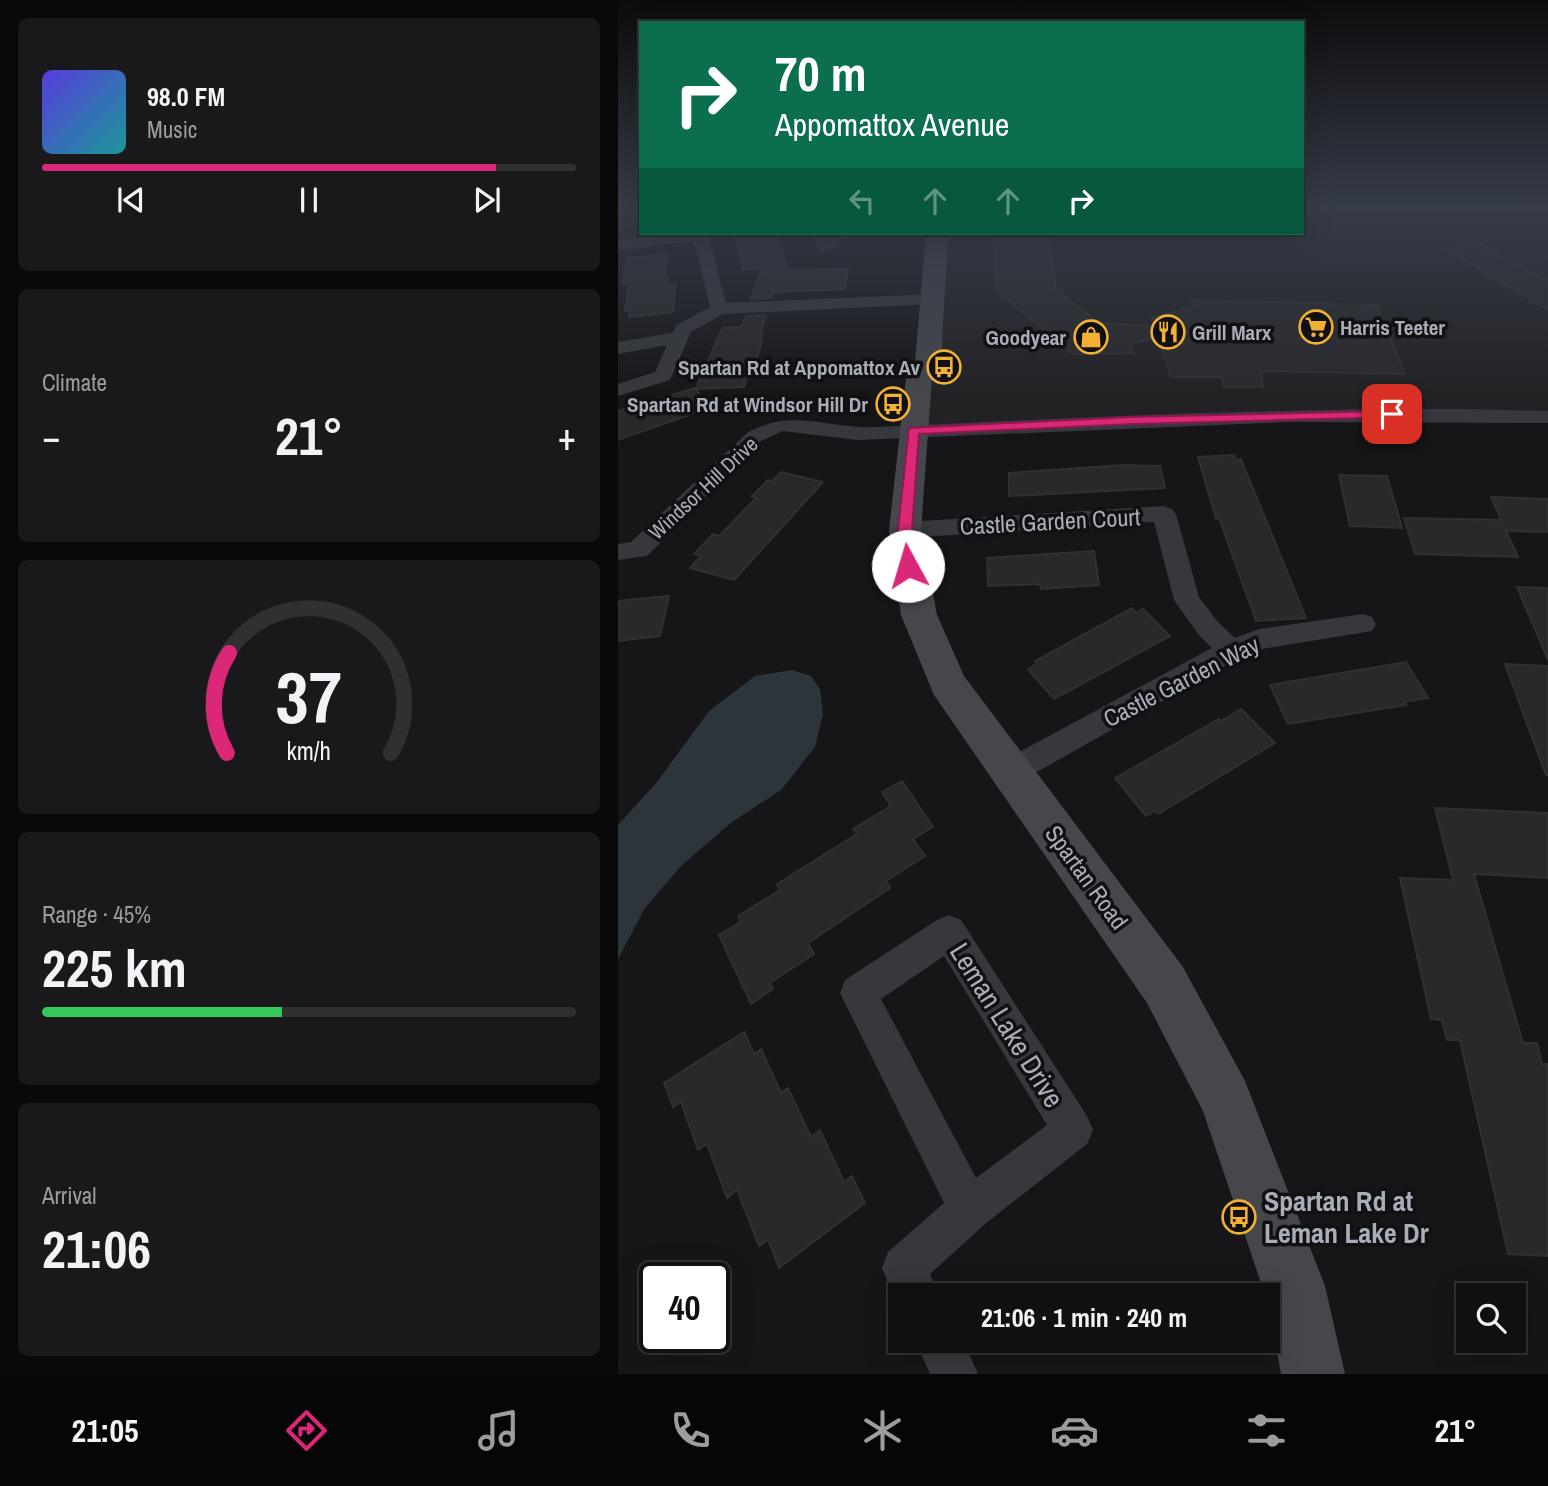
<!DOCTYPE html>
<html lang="en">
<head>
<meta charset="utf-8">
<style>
  :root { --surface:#101012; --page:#19191b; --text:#f1f3f6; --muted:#9c9d9f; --line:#303032; --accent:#db2777 }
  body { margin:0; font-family:"Archivo Narrow",sans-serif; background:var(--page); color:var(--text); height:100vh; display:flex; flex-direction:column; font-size:26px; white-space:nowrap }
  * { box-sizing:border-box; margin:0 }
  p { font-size:23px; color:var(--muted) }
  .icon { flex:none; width:38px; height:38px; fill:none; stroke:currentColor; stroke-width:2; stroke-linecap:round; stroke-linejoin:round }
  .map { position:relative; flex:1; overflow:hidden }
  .side { display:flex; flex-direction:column; gap:18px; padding:18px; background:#09090a; width:618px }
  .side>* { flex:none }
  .hud { position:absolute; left:21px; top:21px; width:665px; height:214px; border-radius:0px; box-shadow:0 7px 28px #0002,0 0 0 2px var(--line); background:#0b6e4f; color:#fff; overflow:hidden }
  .controls { position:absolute; left:838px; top:1283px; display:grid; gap:14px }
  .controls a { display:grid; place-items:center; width:70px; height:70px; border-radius:0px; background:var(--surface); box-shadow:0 7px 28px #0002,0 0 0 2px var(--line); font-size:35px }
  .speed { position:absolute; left:21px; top:1262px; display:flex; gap:14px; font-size:35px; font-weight:700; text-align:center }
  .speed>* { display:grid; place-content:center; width:91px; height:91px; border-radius:50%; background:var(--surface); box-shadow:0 7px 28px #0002,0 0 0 2px var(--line); line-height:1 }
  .speed .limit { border:4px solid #111; border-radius:10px; background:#fff; color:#111 }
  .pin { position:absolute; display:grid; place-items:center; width:60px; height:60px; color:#fff; margin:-30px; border-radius:14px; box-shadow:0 4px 10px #0006 }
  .me { position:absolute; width:77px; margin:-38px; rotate:354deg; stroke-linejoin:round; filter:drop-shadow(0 0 5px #0008) }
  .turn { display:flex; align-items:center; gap:24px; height:147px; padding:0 21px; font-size:32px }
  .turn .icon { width:91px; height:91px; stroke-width:2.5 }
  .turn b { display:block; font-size:49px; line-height:60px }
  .lanes { display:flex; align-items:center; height:66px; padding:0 21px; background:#0003; justify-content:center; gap:35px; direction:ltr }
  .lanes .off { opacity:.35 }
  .big { font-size:52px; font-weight:800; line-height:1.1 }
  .side .tile { flex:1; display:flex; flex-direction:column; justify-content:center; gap:10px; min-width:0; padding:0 24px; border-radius:10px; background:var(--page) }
  .side .dial { align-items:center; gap:0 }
  .dial svg { height:182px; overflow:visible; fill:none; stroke:var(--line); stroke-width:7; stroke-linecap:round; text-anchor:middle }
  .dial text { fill:var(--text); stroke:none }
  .song { display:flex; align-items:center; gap:21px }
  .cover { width:84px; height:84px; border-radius:10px; background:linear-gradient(135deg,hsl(250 70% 55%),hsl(180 70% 35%)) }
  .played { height:7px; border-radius:4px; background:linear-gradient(90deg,var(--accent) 85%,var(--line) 85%) }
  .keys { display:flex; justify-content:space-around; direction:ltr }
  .heat { display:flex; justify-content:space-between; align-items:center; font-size:38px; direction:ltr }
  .charge { height:10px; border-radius:5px; background:linear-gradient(90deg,#34c759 45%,var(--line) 0) }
  .trip { position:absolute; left:270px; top:1283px; width:392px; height:70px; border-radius:0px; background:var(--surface); box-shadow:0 7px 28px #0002,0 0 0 2px var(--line); font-weight:800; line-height:70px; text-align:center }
  .tab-bar { display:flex; height:112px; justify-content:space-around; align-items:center; background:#060607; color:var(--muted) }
  .tab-bar .icon { width:49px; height:49px }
  .tab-bar .active { color:var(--accent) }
  .tab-bar b { font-size:32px; color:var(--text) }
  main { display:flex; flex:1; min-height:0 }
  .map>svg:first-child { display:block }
</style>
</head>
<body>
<main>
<section class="side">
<div class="tile">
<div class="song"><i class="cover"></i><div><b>98.0 FM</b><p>Music</p></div></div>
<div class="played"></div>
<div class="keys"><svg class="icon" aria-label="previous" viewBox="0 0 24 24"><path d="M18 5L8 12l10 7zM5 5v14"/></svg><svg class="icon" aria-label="pause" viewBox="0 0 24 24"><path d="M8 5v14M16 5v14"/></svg><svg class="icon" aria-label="next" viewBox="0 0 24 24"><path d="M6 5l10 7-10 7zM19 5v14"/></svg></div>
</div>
<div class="tile"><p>Climate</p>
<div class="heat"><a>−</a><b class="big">21°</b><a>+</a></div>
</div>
<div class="tile dial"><svg viewBox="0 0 100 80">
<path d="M14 69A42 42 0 1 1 86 69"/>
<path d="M14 69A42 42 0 0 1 15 25" stroke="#db2777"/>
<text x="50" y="56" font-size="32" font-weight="700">37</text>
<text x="50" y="72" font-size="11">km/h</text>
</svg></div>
<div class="tile"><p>Range · 45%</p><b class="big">225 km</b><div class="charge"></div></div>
<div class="tile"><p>Arrival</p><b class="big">21:06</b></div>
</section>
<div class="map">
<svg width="931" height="1374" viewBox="0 0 931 1374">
  <rect width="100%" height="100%" fill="#161618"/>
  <!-- built -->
  <g fill="#222225">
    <polygon points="0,205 23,205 23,228 0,231"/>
    <polygon points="684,205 930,205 930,417 826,413 295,431 301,378 310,233 684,233"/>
  </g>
  <!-- water -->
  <g fill="#2c353c">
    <polygon points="192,233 252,233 252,235 222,239 220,248 201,252"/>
    <polygon points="174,670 193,676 202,689 205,715 197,747 163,790 114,822 64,865 27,908 0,959 0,825 39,782 91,711 137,676"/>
  </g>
  <!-- building -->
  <g fill="#29292c" stroke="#303034" stroke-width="2">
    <polygon points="146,233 158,233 171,270 230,269 227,289 155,292 153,298 133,299 145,267 125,270 117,237"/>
    <polygon points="376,233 431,233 438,290 481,323 536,326 534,318 574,307 573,300 759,305 787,374 643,371 645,387 606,387 604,377 553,377 540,336 513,344 515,353 455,354 377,289"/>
    <polygon points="860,243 930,281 930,310 829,250"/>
    <polygon points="50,254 46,277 50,277 48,285 58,284 55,312 11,317 12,310 7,311 11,284 4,284 10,258"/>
    <polygon points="148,315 142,334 145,334 143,345 133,378 129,378 126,387 78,389 104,328 123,327 128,316"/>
    <polygon points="77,388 91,408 0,440 0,411"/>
    <polygon points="616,455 618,460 623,459 688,618 638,621 601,518 598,519 580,457"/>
    <polygon points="505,465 542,466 547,488 391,496 391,473"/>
    <polygon points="163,472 205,482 116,580 72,568 83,556 76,554 95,534 101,536 138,498 134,496 150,480 154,481"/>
    <polygon points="721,475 769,476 784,528 732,526"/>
    <polygon points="873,497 930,499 930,532 888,531 900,557 797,554 786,518 883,520"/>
    <polygon points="476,551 481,585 423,589 422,584 370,586 369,558"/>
    <polygon points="899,587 930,588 930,660"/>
    <polygon points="51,596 42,636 0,641 0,601"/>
    <polygon points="514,608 518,613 525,609 552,636 436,699 410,669 419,664 417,661"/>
    <polygon points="788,662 810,698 786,702 788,705 670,724 652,685"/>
    <polygon points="887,664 930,666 930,775 928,775"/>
    <polygon points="623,709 657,743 540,814 537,811 528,816 497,778 601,719 603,721"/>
    <polygon points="284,781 315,827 295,839 307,856 268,881 272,888 190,943 196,954 152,983 155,989 133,1004 101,935 123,922 120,916 162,890 159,884 239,834 235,829 273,806 264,792"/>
    <polygon points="817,808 930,813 930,878 856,874 905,1043 919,1043 924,1064 930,1064 930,1256 890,1254 842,1040 829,1040 824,1020 813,1019 782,878 835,880"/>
    <polygon points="126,1032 136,1054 143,1049 163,1093 170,1088 193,1137 202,1130 226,1182 234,1176 247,1203 161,1268 150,1240 141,1246 119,1190 109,1198 89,1144 80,1150 63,1102 55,1107 46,1083"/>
  </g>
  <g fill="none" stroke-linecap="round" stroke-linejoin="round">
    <!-- street -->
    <g fill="#37383d" fill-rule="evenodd">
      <polygon points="69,233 90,233 108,303 316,294 325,299 316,304 105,314 73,332 52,380 0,396 0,384 37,372 49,345 0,354 0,342 54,333 59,325 92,307 76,241 0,250 0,240"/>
      <path d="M844,409l87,2v12l-260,-1 -432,18 -74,-9 -22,10 -114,115 -29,4v-16l13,-2 116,-109c47,-26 79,-4 128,-6 196,-9 391,-19 587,-18z"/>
      <polygon points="546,506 554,509 558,514 581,597 599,621 617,638 641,629 745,614 754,617 758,624 754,631 644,649 623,657 403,781 392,785 381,781 377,772 381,763 594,648 581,635 556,600 536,522 287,538 279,536 275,530 279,524 287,522"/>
      <path d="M331,915l12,5 126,196 6,14 -6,14 -102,80 -55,50 9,21h-39v15l-18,-42 6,-16 56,-49 -104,-210 5,-13 92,-60zM326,956l103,169 -71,53 -95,-179z"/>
      <polygon points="297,1340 345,1340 360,1374 312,1374"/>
    </g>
    <!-- secondary -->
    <polygon fill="#45474d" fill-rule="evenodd" points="308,233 330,233 323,362 314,378 303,530 319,615 346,676 565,967 627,1081 707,1286 727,1374 663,1374 649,1295 647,1295 585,1111 529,1003 316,695 283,615 271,530 288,378 297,362"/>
  </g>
  <!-- sky -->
  <linearGradient id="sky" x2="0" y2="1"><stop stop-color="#0c0c0d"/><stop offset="0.52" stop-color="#363c48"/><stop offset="1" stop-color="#363c48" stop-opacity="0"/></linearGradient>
  <rect width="931" height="397" fill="url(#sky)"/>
  <!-- route -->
  <polygon fill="#db2777" stroke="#8e194d" stroke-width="2" points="774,411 778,412 778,417 514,424 301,434 294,530 297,566 290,571 284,566 280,530 291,428 514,417"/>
  <!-- icons -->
  <defs>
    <symbol id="supermarket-ring" viewBox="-11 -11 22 22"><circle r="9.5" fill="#111113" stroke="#f2b134" stroke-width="1.5"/><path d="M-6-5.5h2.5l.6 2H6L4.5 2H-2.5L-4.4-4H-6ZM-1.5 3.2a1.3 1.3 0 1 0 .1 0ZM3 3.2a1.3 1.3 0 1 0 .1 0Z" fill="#f2b134"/></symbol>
    <symbol id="restaurant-ring" viewBox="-11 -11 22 22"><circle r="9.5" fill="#111113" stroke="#f2b134" stroke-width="1.5"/><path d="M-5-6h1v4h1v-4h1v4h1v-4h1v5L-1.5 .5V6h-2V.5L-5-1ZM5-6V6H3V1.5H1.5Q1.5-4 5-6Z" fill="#f2b134"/></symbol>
    <symbol id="shop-ring" viewBox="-11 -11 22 22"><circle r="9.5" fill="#111113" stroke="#f2b134" stroke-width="1.5"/><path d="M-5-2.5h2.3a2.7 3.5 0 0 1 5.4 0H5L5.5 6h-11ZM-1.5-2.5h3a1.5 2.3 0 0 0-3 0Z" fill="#f2b134"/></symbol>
    <symbol id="bus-ring" viewBox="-11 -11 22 22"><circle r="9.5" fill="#111113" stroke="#f2b134" stroke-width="1.5"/><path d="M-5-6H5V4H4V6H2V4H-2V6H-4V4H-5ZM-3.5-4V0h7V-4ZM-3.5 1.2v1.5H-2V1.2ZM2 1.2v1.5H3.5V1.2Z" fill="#f2b134"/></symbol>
  </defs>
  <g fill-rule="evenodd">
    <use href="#supermarket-ring" x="679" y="308" width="38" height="38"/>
    <use href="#restaurant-ring" x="531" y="313" width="38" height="38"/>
    <use href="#shop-ring" x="454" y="318" width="38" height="38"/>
    <use href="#bus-ring" x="307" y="348" width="38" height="38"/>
    <use href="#bus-ring" x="256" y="385" width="38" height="38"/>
    <use href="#bus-ring" x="602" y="1198" width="38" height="38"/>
  </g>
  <g text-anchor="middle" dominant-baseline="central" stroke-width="7" stroke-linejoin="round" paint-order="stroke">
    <!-- far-poi labels -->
    <g font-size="21" font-weight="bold" fill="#a8adb8" stroke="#111113" text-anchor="end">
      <text x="722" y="327" text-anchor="start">Harris Teeter</text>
      <text x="574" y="332" text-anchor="start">Grill Marx</text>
      <text x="448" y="337">Goodyear</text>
      <text x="302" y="367">Spartan Rd at Appomattox Av</text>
      <text x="250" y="404">Spartan Rd at Windsor Hill Dr</text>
    </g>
    <!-- far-street labels -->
    <g font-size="21" fill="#a8adb8" stroke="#111113">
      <text transform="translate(85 488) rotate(-43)">Windsor Hill Drive</text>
    </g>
    <!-- street labels -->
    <g font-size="24" fill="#a8adb8" stroke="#111113">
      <text transform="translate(432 521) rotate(-3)">Castle Garden Court</text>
      <text transform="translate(563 681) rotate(-27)">Castle Garden Way</text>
      <text transform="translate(469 877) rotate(54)">Spartan Road</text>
    </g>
    <!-- near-street labels -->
    <g font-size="28" fill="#a8adb8" stroke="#111113">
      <text transform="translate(389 1025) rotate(58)">Leman Lake Drive</text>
    </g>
    <!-- near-poi labels -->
    <g font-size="28" font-weight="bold" fill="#a8adb8" stroke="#111113" text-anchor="start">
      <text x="646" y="1201">Spartan Rd at<tspan x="646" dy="32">Leman Lake Dr</tspan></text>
    </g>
  </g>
</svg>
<div class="controls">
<a><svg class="icon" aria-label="search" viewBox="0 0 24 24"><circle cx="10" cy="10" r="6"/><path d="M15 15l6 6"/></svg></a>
</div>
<div class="speed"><div class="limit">40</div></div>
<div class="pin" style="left:774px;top:414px;background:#d93025"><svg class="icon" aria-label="arrive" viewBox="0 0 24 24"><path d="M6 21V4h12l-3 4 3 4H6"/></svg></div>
<svg class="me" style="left:290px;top:566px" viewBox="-20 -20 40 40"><circle r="19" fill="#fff"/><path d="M0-13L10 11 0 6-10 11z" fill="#db2777"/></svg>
<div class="trip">21:06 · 1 min · 240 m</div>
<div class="hud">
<div class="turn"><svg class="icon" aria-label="right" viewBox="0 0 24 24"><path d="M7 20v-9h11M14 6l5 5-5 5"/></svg><div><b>70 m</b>Appomattox Avenue</div></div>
<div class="lanes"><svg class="icon off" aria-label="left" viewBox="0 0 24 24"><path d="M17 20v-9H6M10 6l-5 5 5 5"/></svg><svg class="icon off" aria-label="ahead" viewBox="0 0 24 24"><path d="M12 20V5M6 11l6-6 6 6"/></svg><svg class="icon off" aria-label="ahead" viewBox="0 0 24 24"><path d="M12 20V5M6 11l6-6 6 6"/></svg><svg class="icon" aria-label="right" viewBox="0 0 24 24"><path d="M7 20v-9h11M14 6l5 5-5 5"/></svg></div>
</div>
</div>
</main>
<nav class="tab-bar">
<b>21:05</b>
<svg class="icon active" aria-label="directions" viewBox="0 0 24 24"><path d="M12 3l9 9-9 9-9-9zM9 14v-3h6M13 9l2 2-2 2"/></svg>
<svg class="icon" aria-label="music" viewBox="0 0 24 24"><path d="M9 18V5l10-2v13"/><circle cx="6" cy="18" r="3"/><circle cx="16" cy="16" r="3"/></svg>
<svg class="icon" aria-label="phone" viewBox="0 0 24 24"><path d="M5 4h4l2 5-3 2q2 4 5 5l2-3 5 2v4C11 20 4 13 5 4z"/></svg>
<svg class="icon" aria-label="climate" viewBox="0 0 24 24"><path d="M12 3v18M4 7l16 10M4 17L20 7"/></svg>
<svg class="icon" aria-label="car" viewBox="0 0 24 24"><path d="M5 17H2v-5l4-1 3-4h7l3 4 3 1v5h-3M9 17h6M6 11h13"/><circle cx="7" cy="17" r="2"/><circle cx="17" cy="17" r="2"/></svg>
<svg class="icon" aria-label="filters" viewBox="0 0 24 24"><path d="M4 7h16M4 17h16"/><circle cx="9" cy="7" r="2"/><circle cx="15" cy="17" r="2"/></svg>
<b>21°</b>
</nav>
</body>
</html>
